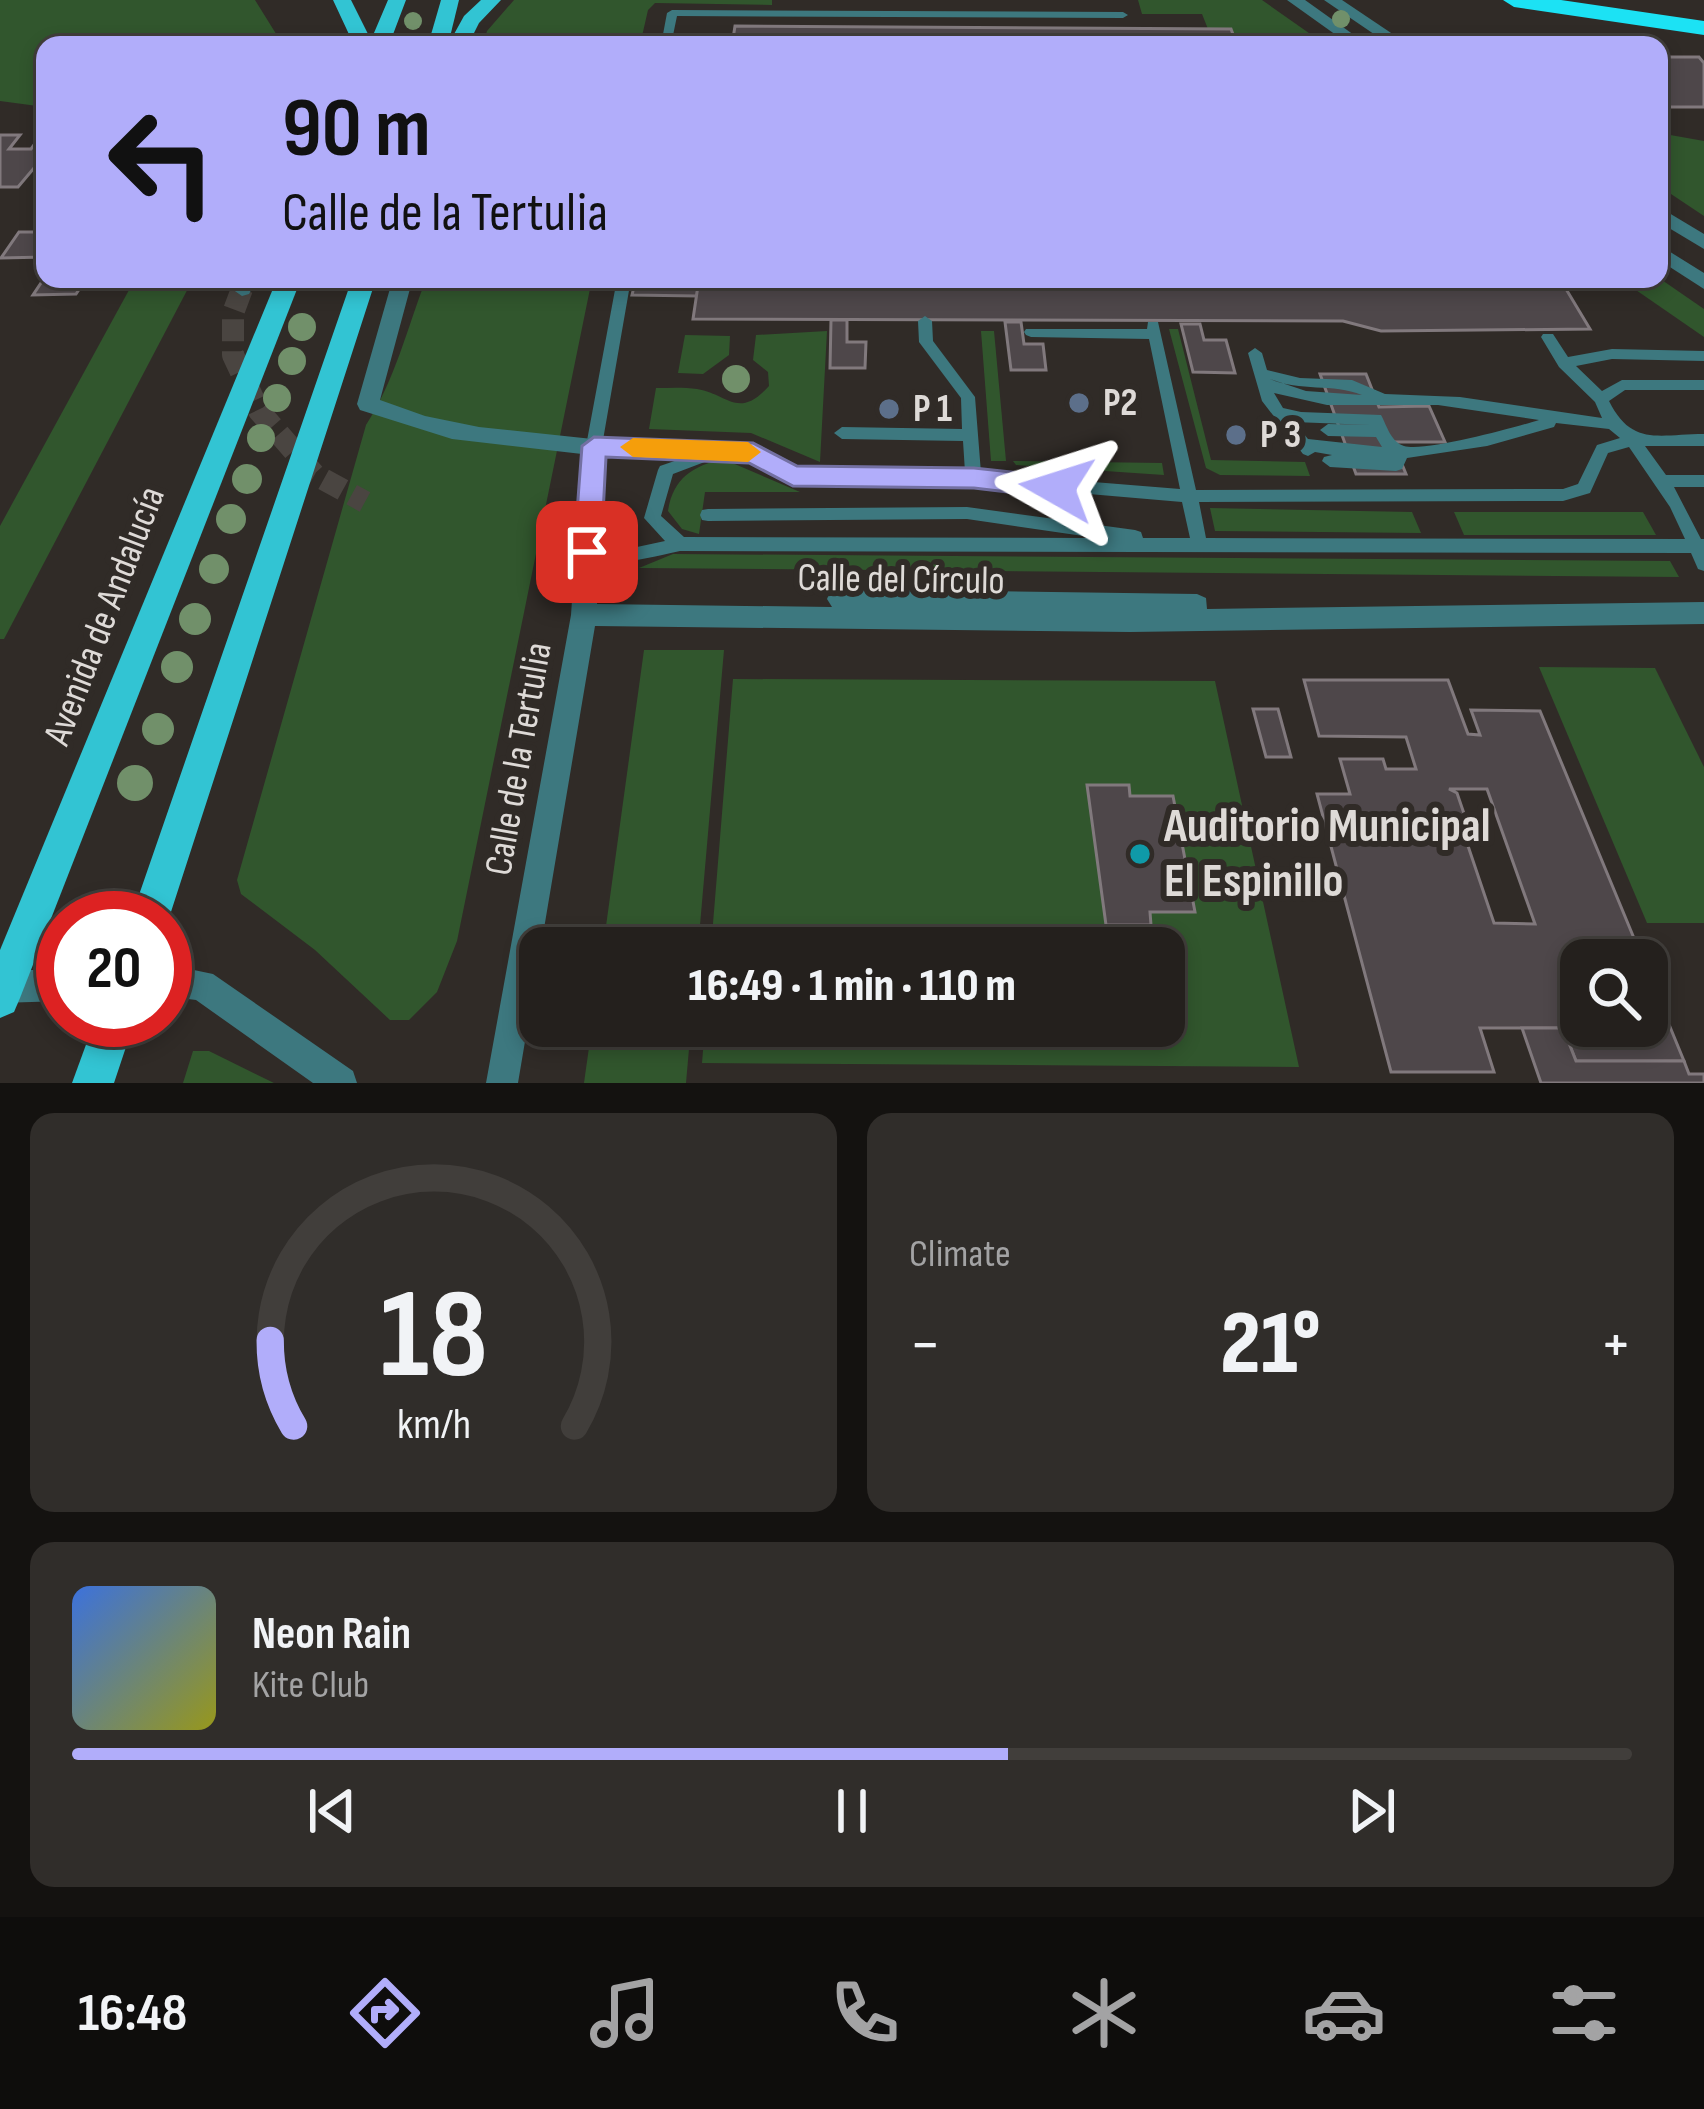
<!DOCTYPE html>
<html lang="en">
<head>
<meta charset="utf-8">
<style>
  :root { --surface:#24201d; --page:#302d2a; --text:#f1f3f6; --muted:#a3a3a4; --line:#413e3b; --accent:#b1adfa }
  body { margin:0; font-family:"Sofia Sans Condensed",sans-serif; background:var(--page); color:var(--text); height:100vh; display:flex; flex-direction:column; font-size:45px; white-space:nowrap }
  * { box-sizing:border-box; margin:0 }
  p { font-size:39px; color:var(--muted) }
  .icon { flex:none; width:66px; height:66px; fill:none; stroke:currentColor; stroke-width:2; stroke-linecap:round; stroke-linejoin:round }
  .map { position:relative; height:1083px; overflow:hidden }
  .details { display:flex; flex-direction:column; gap:30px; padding:30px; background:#141210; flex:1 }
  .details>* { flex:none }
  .guide { position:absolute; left:36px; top:36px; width:1632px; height:252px; border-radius:24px; box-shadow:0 6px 18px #0003,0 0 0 3px var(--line); background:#b1adfa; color:#111; overflow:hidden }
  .buttons { position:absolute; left:1560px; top:939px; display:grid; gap:24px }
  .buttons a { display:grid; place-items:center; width:108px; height:108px; border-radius:24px; background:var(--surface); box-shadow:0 6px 18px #0003,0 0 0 3px var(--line); font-size:60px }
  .speed { position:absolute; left:36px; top:891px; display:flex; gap:24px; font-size:60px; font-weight:700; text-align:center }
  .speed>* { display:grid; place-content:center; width:156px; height:156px; border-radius:50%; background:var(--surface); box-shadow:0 6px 18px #0003,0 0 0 3px var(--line); line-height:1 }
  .speed .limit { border:18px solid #d22; background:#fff; color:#111 }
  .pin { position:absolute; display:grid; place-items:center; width:102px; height:102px; color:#fff; margin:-51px; border-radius:24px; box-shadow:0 6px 18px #0006 }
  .me { position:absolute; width:132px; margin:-66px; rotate:276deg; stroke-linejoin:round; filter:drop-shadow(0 0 9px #0008) }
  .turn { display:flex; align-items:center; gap:42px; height:252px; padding:0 48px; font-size:54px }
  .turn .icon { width:156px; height:156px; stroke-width:2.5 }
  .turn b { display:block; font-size:84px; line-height:102px }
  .big { font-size:90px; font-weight:800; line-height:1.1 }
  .details .tile { flex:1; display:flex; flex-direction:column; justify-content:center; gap:18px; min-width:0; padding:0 42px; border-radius:24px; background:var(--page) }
  .details .dial { align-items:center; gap:0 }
  .dial svg { height:312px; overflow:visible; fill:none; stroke:var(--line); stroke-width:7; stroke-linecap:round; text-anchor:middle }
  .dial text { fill:var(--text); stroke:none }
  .song { display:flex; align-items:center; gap:36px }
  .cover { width:144px; height:144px; border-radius:18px; background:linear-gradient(135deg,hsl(220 70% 55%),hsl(60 70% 35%)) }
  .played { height:12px; border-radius:6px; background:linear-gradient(90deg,var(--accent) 60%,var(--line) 60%) }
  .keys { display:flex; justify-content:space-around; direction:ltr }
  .heat { display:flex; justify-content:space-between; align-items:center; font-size:66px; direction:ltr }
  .details .tiles { flex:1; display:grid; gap:30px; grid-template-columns:1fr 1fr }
  .tile:last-child { grid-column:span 2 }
  .trip { position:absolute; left:519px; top:927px; width:666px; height:120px; border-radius:24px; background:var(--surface); box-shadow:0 6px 18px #0003,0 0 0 3px var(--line); font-weight:800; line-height:120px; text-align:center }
  .dock { display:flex; height:192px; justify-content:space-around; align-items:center; background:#0e0d0c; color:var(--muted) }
  .dock .icon { width:84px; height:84px }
  .dock .selected { color:var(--accent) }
  .dock b { font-size:54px; color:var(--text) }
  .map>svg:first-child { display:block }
</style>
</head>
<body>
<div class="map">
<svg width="1704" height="1083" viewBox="0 0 1704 1083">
  <rect width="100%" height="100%" fill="#302b27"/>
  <!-- green -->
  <g fill="#31562d">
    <polygon points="0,0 255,0 283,45 45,45 45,107 0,101"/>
    <polygon points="514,0 772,0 772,5 655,3 648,10 640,45 483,45 487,31"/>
    <polygon points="1138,0 1262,0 1326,45 1237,45 1208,29 1202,14 1142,14"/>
    <polygon points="1659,133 1704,141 1704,216 1659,186"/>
    <polygon points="1659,278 1704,309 1704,337 1620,279"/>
    <polygon points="135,279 193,279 4,639 0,639 0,526"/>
    <path d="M426,279h166l-135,662 -20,51 -28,28h-19l-75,-70 -74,-56 -4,-14 129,-455c29,-45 41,-96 60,-146z"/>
    <polygon points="1169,329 1178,329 1211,460 1305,462 1310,476 1220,475 1206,468"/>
    <path d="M827,331l-7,131 -69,-29 -102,-4 7,-41c13,0 28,-1 41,1 31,5 41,31 72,-3l-1,-14 -15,-12 3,-25z"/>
    <polygon points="981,331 994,331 1006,461 991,461"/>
    <polygon points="685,335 730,336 729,355 703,374 678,373"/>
    <path d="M723,459l77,33h-95l-6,42 -17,-5 -14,-18c5,-33 25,-45 55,-52z"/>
    <polygon points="1013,461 1162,463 1164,475 1016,465"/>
    <polygon points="1210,508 1412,512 1421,533 1215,531"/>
    <polygon points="1454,512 1643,512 1656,535 1464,535"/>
    <polygon points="673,554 1670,561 1679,577 639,568"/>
    <polygon points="644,650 724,650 698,948 603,948"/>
    <polygon points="1539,667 1655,668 1704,767 1704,923 1647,923"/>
    <polygon points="733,679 1215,681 1299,1067 702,1063 705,1026 1164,1026 1164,948 711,948"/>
    <polygon points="592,1026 691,1026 686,1083 584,1083"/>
    <polygon points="193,1051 209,1051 274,1083 183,1083"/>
  </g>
  <!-- building -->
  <g fill="#4e474a" stroke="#81797d" stroke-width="3" fill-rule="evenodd">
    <polygon points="735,26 1231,29 1237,45 732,45"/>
    <polygon points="1659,57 1699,57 1704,63 1704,107 1659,107"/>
    <polygon points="45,130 45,155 18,187 0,187 0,135 20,135 9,149 31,149"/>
    <polygon points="19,232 45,232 45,257 1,258"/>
    <polygon points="45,277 45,279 86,279 76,294 33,295"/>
    <polygon points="636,279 699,279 697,296 632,295"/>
    <polygon points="699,279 1560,279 1590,329 1381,331 1343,321 693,319"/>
    <polygon points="831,320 847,320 847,342 866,342 865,368 830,368"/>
    <polygon points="1005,322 1021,322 1024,344 1043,344 1046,370 1011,370"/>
    <polygon points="1181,324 1200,324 1204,340 1226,340 1235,373 1193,372"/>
    <polygon points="1320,374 1366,374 1379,407 1429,406 1445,442 1393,442 1406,474 1356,474"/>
    <path d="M1304,680h144l20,54 12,1 -9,-25 69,1 103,249h-62v66h66v-55l37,90h-108l-13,-33h-83l14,44h-103l-74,-278h33l-10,-35h43l3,10h30l-10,-32 -87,-1zM1449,789h38l48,135 -41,-1 -28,-83h7l-16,-47z"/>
    <polygon points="1253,709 1278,709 1291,757 1266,757"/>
    <polygon points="1087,785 1129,785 1130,796 1173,796 1195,912 1150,912 1151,925 1106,925"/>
    <polygon points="1522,1028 1563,1028 1576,1061 1684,1061 1689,1074 1704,1074 1704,1083 1541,1083"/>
  </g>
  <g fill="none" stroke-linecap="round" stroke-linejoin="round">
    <!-- minor-tunnel -->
    <polyline stroke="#4a4541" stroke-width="22" stroke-dasharray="22 10" stroke-linecap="butt" points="242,289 233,313 233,355 259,411 314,474 365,502"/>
    <!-- service -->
    <g fill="#3d787f" fill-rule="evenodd">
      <polygon points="672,10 1123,12 1128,15 1123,18 677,16 671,45 661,45 667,13"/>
      <path d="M617,279h14l-28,161 125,3 30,6 38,21 54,4 115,-2 -2,-31 -121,-2 -8,-6 8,-6 120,2 -1,-31 -42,-56 -1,-21 7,-5 7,5 1,20 42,56 6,76 199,16 -31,-150 -118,-2 -5,-2 -2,-3 2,-3h121l1,-7h10l38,168 367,-1 15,-5 19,-39 23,-7 -11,-9 -53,-6 -2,4 -67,19 -80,12 -5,11 -6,2 -66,-4 -8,-6 2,-4 8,-2 -17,-3 -7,4 -5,-2 -41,-53 -14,-48 7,-5 7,5 5,17 33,8 52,2 33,14 75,3 142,21 -7,-16 -36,-35 -18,-30 2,-3h10l15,23 44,-8 92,2v10l-92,-2 -36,7 26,25 20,-11h82v10h-79l-16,11c23,46 50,33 95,33v12h-59l21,29h38v12h-30l27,52h3v32l-6,-2 -7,-16 -1011,-2c-38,8 -60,16 -99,6l-2,-5 2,-5 6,-2 36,5 42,-9 -21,-23 14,-48 2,-4 35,-12 -101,-2 -8,-6zM1270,379c30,13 63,4 92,16l-56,-4zM1274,393l53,12h111l101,15c-26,8 -113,32 -135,26 -13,-4 -17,-20 -23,-31l-80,-3 -18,-4zM1294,422l77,3 -43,-1 -8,6 8,6 48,1 6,10 -74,-8zM1629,447l41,60 15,32 -479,-1 -7,-36 364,-1 27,-8 18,-40zM723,455l27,3 43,24 57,4 123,-2 209,18 8,36h-47l-2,-6 -6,-2 -168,-23 -259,2 -6,1 -2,5 2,5 6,1 259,-2 130,19 -413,-1 -23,-21 12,-42z"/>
    </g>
    <!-- minor -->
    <g fill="#3d787f" fill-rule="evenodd">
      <polygon points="1287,0 1305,0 1368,45 1350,45"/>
      <polygon points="1324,0 1342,0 1409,45 1390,45"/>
      <polygon points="1659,207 1704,234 1704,249 1659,222"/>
      <polygon points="1659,245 1704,273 1704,289 1659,260"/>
      <polygon points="237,279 257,279 249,294 242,296 232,289"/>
      <polygon points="389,279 409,279 411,285 380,400 425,416 479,427 602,440 605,446 597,604 832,607 827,599 830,592 839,589 1197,594 1206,598 1207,609 1704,602 1704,624 1130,632 595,626 518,1083 486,1083 571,615 582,454 452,439 360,410 357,404 391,285"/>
      <polygon points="165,964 213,974 353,1071 357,1083 313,1083 196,1000 165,996"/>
      <polygon points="63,969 63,1001 0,1003 0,971"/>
    </g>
    <!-- primary -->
    <g fill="#32c4d3" fill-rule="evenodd">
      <polygon points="333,0 351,0 371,40 388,0 406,0 389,45 354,45"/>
      <polygon points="441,0 459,0 448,45 428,45"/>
      <polygon points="481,0 501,0 479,23 468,45 448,45 464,16"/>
      <polygon points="277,279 301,279 20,998 14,1012 0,1018 0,950"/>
      <polygon points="352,279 376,279 169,918 165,927 165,918 131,918"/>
      <polygon points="95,1020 135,1020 114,1083 72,1083"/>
    </g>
    <!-- motorway -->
    <polygon fill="#1ce2f4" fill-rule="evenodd" points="1503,0 1561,0 1704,21 1704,35 1514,7"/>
  </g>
  <!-- trees -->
  <g fill="#71906a">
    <circle cx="1341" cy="19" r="9"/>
    <circle cx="413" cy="21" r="9"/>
    <circle cx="302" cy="327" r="14"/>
    <circle cx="292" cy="361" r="14"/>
    <circle cx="736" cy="379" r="14"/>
    <circle cx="277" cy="398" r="14"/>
    <circle cx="261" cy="438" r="14"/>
    <circle cx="247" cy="479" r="15"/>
    <circle cx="231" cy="519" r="15"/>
    <circle cx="214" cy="569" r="15"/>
    <circle cx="195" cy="619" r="16"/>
    <circle cx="177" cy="667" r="16"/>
    <circle cx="158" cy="729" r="16"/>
    <circle cx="135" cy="783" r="18"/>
  </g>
  <!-- route -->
  <polygon fill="#b1adfa" stroke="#7370a2" stroke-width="3" points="594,437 753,443 797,466 974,468 1057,477 1070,488 1057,498 974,488 793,486 749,463 606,457 601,552 587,563 574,552 582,446"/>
  <!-- slow -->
  <polygon fill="#f59e0b" points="633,438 748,442 761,452 748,462 633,457 620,447"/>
  <!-- markers -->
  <g fill="#5c6f8a" stroke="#302b27" stroke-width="4.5">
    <circle cx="1079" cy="403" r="12"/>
    <circle cx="889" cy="409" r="12"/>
    <circle cx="1236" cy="435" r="12"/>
  </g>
  <circle fill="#0f9aa8" stroke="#302b27" stroke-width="4.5" cx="1140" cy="854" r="12"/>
  <g text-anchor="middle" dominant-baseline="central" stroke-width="12" stroke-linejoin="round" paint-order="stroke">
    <!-- poi labels -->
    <g font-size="39" font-weight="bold" fill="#dedad7" stroke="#302b27" text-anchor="start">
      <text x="1103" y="403">P2</text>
      <text x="913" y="409">P 1</text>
      <text x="1260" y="435">P 3</text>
    </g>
    <!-- street labels -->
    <g font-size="39" fill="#dedad7" stroke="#302b27">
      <text transform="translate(901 580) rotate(1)">Calle del Círculo</text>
      <text transform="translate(105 616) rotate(-69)">Avenida de Andalucía</text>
      <text transform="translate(519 759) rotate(-80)">Calle de la Tertulia</text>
    </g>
    <!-- near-poi labels -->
    <g font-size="48" font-weight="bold" fill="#dedad7" stroke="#302b27" text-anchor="start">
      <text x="1164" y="826">Auditorio Municipal<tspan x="1164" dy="55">El Espinillo</tspan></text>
    </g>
  </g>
</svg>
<div class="buttons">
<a><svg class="icon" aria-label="search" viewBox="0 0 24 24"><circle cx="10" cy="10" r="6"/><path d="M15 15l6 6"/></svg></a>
</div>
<div class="speed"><div class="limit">20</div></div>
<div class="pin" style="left:587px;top:552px;background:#d93025"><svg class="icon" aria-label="arrive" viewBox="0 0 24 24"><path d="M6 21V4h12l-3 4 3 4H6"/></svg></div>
<svg class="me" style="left:1057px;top:488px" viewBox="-20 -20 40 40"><path d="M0-17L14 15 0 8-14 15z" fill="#b1adfa" stroke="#fff" stroke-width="4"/></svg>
<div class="trip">16:49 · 1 min · 110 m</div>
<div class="guide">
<div class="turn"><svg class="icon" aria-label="left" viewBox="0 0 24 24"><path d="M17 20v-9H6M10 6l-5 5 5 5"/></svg><div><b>90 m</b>Calle de la Tertulia</div></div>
</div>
</div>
<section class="details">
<div class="tiles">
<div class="tile dial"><svg viewBox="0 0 100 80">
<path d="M14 69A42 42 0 1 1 86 69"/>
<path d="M14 69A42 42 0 0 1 8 47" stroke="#b1adfa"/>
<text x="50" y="56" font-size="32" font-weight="700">18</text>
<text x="50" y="72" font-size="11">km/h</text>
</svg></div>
<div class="tile"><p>Climate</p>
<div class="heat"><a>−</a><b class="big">21°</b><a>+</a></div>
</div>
<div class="tile">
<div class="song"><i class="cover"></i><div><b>Neon Rain</b><p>Kite Club</p></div></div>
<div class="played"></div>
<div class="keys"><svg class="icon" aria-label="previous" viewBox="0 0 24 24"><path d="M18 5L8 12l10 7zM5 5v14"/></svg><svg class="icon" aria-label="pause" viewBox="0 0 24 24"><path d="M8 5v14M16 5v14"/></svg><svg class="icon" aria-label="next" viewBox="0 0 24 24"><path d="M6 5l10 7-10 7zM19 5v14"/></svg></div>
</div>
</div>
</section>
<nav class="dock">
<b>16:48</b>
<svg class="icon selected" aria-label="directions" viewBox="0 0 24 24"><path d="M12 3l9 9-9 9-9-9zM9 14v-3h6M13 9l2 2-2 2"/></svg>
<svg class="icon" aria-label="music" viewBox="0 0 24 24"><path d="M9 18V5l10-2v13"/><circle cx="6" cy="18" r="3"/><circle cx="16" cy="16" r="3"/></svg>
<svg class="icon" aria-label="phone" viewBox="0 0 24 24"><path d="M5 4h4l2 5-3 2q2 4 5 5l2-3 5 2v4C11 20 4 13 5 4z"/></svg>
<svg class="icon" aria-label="climate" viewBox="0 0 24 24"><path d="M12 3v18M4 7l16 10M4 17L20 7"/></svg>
<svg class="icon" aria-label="car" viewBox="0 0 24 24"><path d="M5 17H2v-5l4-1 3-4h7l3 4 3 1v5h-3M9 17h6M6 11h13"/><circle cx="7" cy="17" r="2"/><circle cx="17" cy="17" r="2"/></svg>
<svg class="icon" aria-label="filters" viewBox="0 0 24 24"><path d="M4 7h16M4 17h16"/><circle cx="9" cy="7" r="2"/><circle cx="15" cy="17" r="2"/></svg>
</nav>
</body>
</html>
